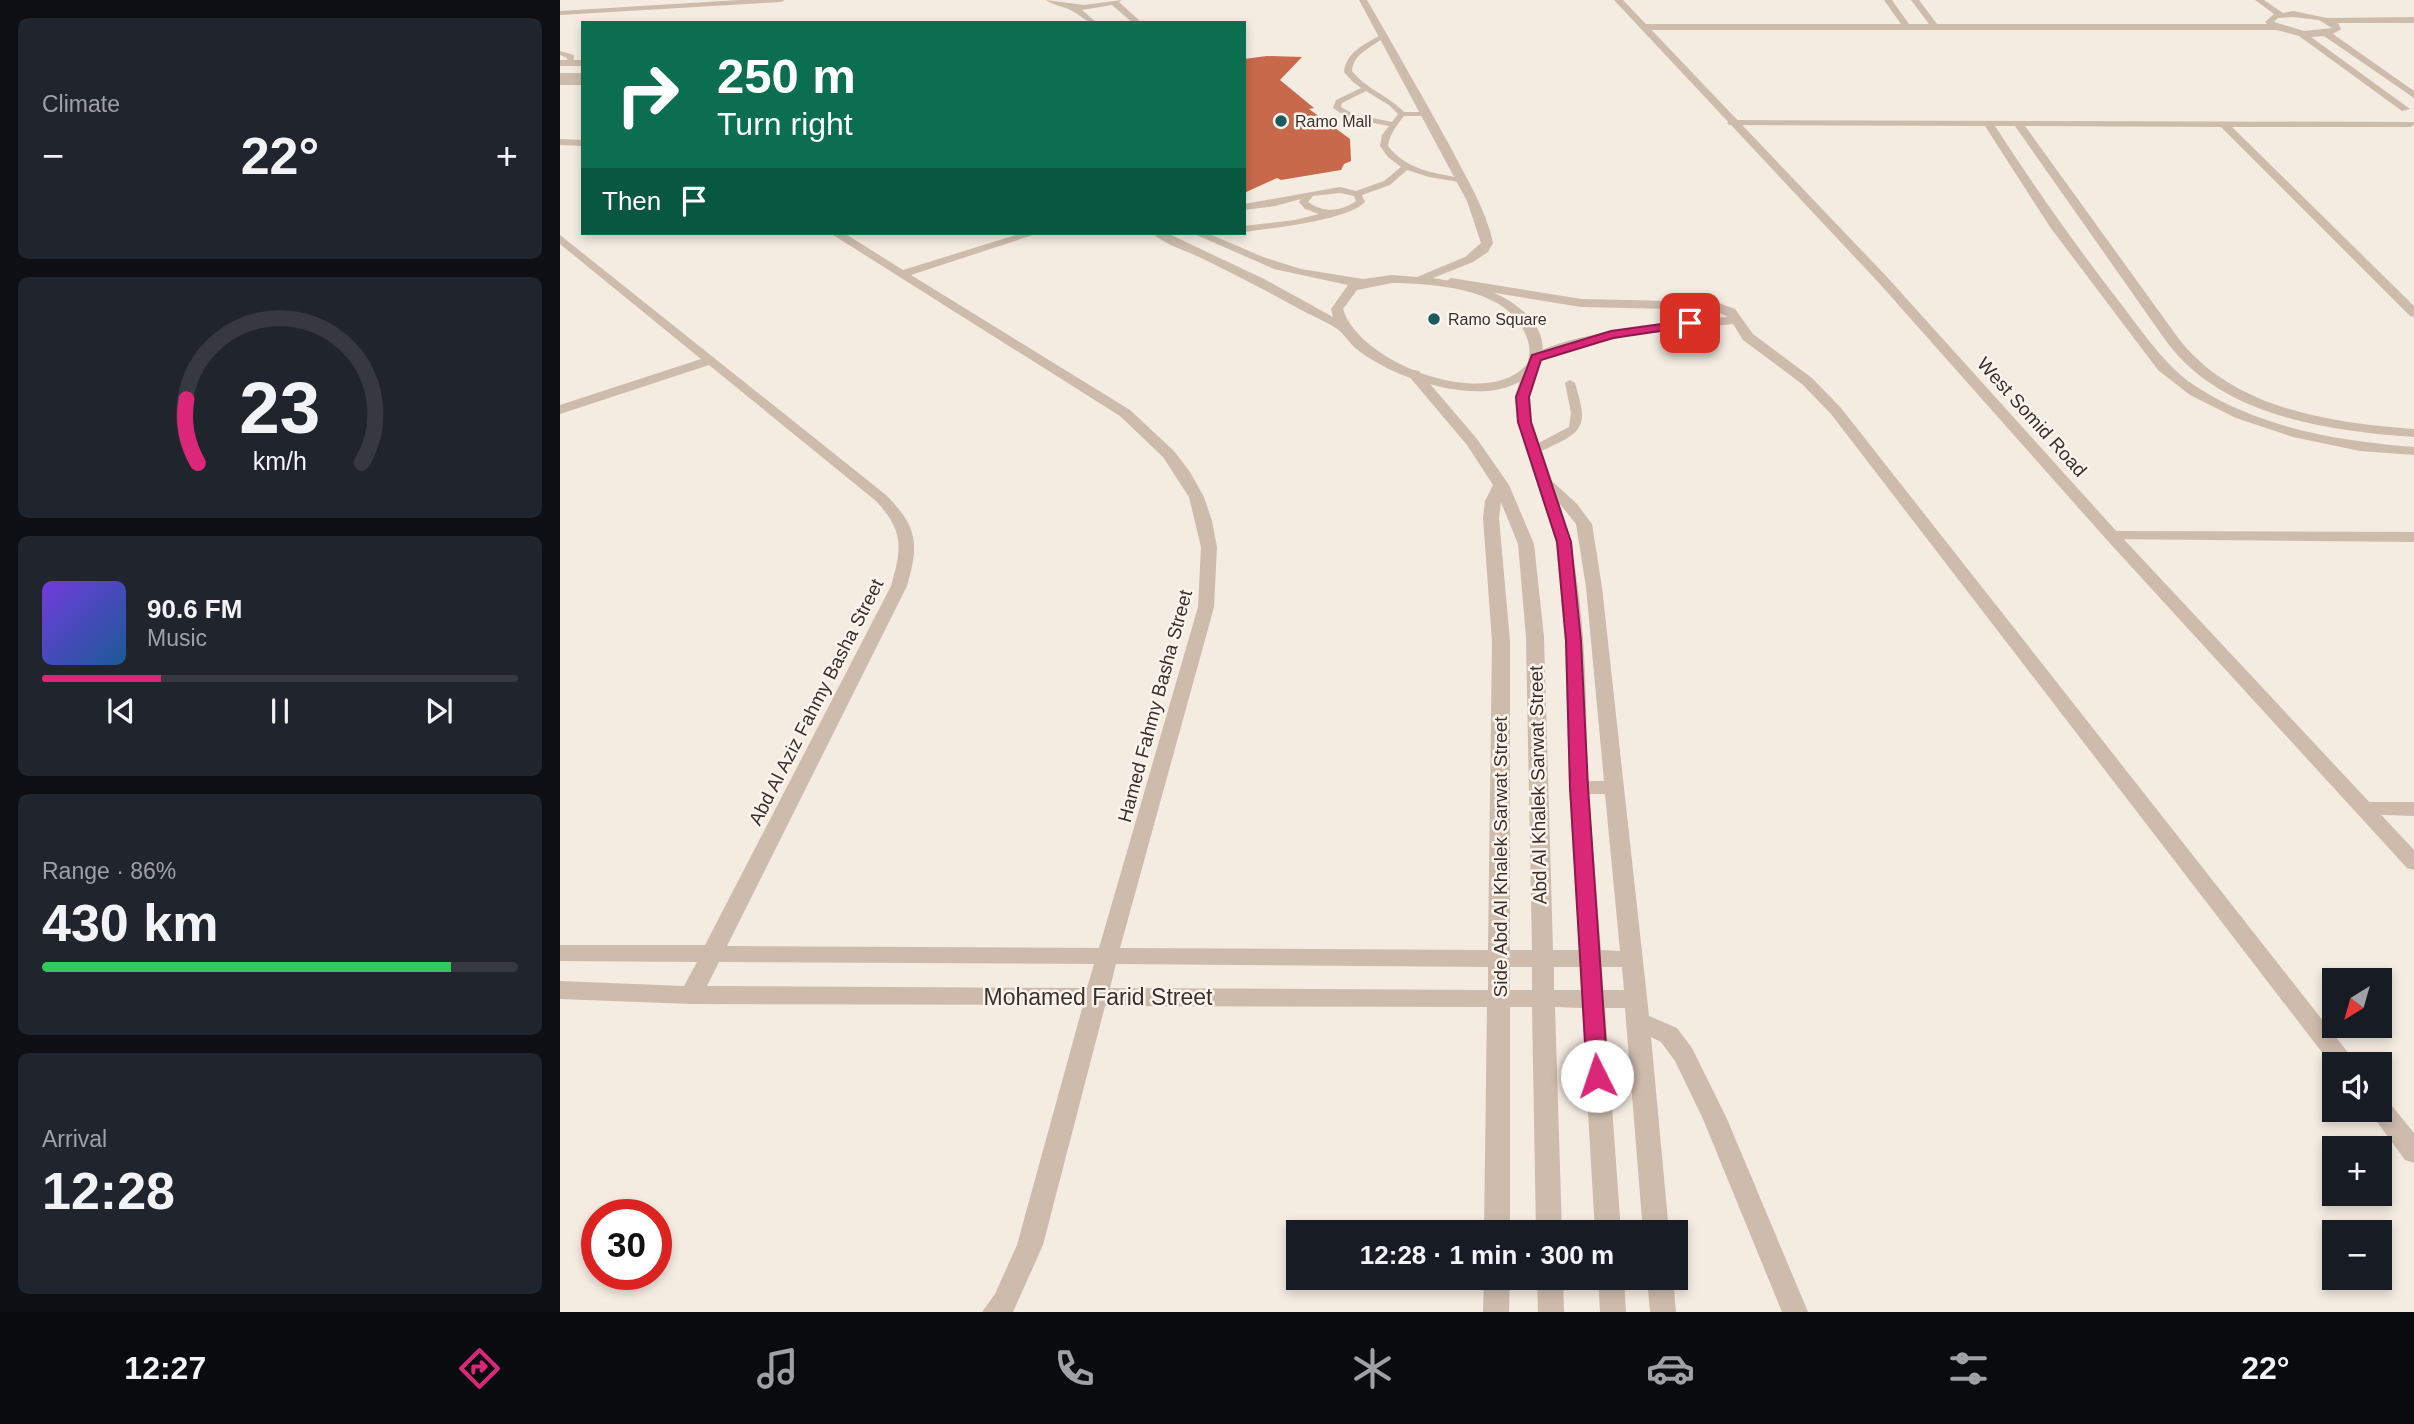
<!DOCTYPE html>
<html lang="en">
<head>
<meta charset="utf-8">
<style>
  :root { --surface:#171b24; --page:#20242c; --text:#f1f3f6; --muted:#9ea1a6; --line:#363941; --accent:#db2777 }
  body { margin:0; font-family:Helvetica,sans-serif; background:var(--page); color:var(--text); height:100vh; display:flex; flex-direction:column; font-size:26px; white-space:nowrap }
  * { box-sizing:border-box; margin:0 }
  p { font-size:23px; color:var(--muted) }
  .icon { flex:none; width:38px; height:38px; fill:none; stroke:currentColor; stroke-width:2; stroke-linecap:round; stroke-linejoin:round }
  .map { position:relative; flex:1; overflow:hidden }
  .side { display:flex; flex-direction:column; gap:18px; padding:18px; background:#0d0f14; width:560px }
  .side>* { flex:none }
  .guide { position:absolute; left:21px; top:21px; width:665px; height:214px; border-radius:0px; box-shadow:0 4px 10px #0003; background:#0b6e4f; color:#fff; overflow:hidden }
  .needle { width:46px; rotate:217deg }
  .tools { position:absolute; left:1762px; top:968px; display:grid; gap:14px }
  .tools a { display:grid; place-items:center; width:70px; height:70px; border-radius:0px; background:var(--surface); box-shadow:0 4px 10px #0003; font-size:35px }
  .speed { position:absolute; left:21px; top:1199px; display:flex; gap:14px; font-size:35px; font-weight:700; text-align:center }
  .speed>* { display:grid; place-content:center; width:91px; height:91px; border-radius:50%; background:var(--surface); box-shadow:0 4px 10px #0003; line-height:1 }
  .speed .limit { border:10px solid #d22; background:#fff; color:#111 }
  .pin { position:absolute; display:grid; place-items:center; width:60px; height:60px; color:#fff; margin:-30px; border-radius:14px; box-shadow:0 4px 10px #0006 }
  .me { position:absolute; width:77px; margin:-38px; rotate:356deg; stroke-linejoin:round; filter:drop-shadow(0 0 5px #0008) }
  .turn { display:flex; align-items:center; gap:24px; height:147px; padding:0 21px; font-size:32px }
  .turn .icon { width:91px; height:91px; stroke-width:2.5 }
  .turn b { display:block; font-size:49px; line-height:60px }
  .then { display:flex; align-items:center; height:66px; padding:0 21px; background:#0003; gap:14px; font-size:26px }
  .big { font-size:52px; font-weight:800; line-height:1.1 }
  .side .tile { flex:1; display:flex; flex-direction:column; justify-content:center; gap:10px; min-width:0; padding:0 24px; border-radius:10px; background:var(--page) }
  .side .dial { align-items:center; gap:0 }
  .dial svg { height:182px; overflow:visible; fill:none; stroke:var(--line); stroke-width:7; stroke-linecap:round; text-anchor:middle }
  .dial text { fill:var(--text); stroke:none }
  .song { display:flex; align-items:center; gap:21px }
  .cover { width:84px; height:84px; border-radius:10px; background:linear-gradient(135deg,hsl(260 70% 55%),hsl(210 70% 35%)) }
  .played { height:7px; border-radius:4px; background:linear-gradient(90deg,var(--accent) 25%,var(--line) 25%) }
  .keys { display:flex; justify-content:space-around; direction:ltr }
  .heat { display:flex; justify-content:space-between; align-items:center; font-size:38px; direction:ltr }
  .charge { height:10px; border-radius:5px; background:linear-gradient(90deg,#34c759 86%,var(--line) 0) }
  .trip { position:absolute; left:726px; top:1220px; width:402px; height:70px; border-radius:0px; background:var(--surface); box-shadow:0 4px 10px #0003; font-weight:800; line-height:70px; text-align:center }
  .dock { display:flex; height:112px; justify-content:space-around; align-items:center; background:#090b0e; color:var(--muted) }
  .dock .icon { width:49px; height:49px }
  .dock .selected { color:var(--accent) }
  .dock b { font-size:32px; color:var(--text) }
  main { display:flex; flex:1; min-height:0 }
  .map>svg:first-child { display:block }
</style>
</head>
<body>
<main>
<section class="side">
<div class="tile"><p>Climate</p>
<div class="heat"><a>−</a><b class="big">22°</b><a>+</a></div>
</div>
<div class="tile dial"><svg viewBox="0 0 100 80">
<path d="M14 69A42 42 0 1 1 86 69"/>
<path d="M14 69A42 42 0 0 1 9 41" stroke="#db2777"/>
<text x="50" y="56" font-size="32" font-weight="700">23</text>
<text x="50" y="72" font-size="11">km/h</text>
</svg></div>
<div class="tile">
<div class="song"><i class="cover"></i><div><b>90.6 FM</b><p>Music</p></div></div>
<div class="played"></div>
<div class="keys"><svg class="icon" aria-label="previous" viewBox="0 0 24 24"><path d="M18 5L8 12l10 7zM5 5v14"/></svg><svg class="icon" aria-label="pause" viewBox="0 0 24 24"><path d="M8 5v14M16 5v14"/></svg><svg class="icon" aria-label="next" viewBox="0 0 24 24"><path d="M6 5l10 7-10 7zM19 5v14"/></svg></div>
</div>
<div class="tile"><p>Range · 86%</p><b class="big">430 km</b><div class="charge"></div></div>
<div class="tile"><p>Arrival</p><b class="big">12:28</b></div>
</section>
<div class="map">
<svg width="1854" height="1312" viewBox="0 0 1854 1312">
  <rect width="100%" height="100%" fill="#f4ebe1"/>
  <!-- building -->
  <polygon fill="#c8694b" points="707,56 742,57 720,80 754,108 749,109 790,139 791,161 784,164 781,170 721,180 717,178 684,193 684,59"/>
  <g fill="none" stroke-linecap="round" stroke-linejoin="round">
    <!-- service -->
    <g fill="#cdbbac" fill-rule="evenodd">
      <path d="M821,35l5,1c-13,11 -33,17 -34,35 14,18 37,25 52,41h21l4,2 -4,2h-21c-7,9 -14,17 -16,30 19,25 48,27 77,33v4l-36,-6 -22,-7 -17,15 -28,10 3,7c-19,19 -93,26 -121,30v-6l51,-6 24,-6 -14,-5 -6,-7 2,-3 -26,7 -31,4v-6l96,-17 16,4 28,-10 17,-14 -13,-10 -8,-11 2,-11 7,-9 -41,-8 -15,-10 3,-8 25,-12 -9,-7 -8,-9c2,-20 21,-28 37,-37zM806,91l23,14 9,9 -6,8 -39,-8 -12,-7 1,-4zM780,193l14,3 2,5c-15,11 -33,12 -48,1l5,-6z"/>
      <polygon points="0,51 14,55 13,65 7,65 7,58 0,55"/>
      <path d="M1010,380l5,3c9,32 15,46 -19,61 -9,4 -17,10 -27,8v-4l40,-21 2,-14 -6,-30z"/>
    </g>
    <!-- minor -->
    <g fill="#cdbbac" fill-rule="evenodd">
      <polygon points="179,0 225,0 221,2 0,15 0,11"/>
      <path d="M486,0l38,5 38,-5 -3,2 23,21h-9l-21,-18 -30,5 15,13c-12,0 -14,-7 -25,-12 -8,-5 -18,-5 -26,-11z"/>
      <path d="M1324,0h8l17,24h20l-18,-24h8l18,24h330l-2,-2 9,-8 -19,-14h9l19,13 10,-2 34,7 87,-1v6h-76l3,6 -8,5 81,57v7l-90,-62 -13,1 99,72 -8,2 -103,-75 -22,-6h-634l-4,-3 4,-3h258zM1733,17l26,3 13,8 -28,3 -30,-9 4,-4z"/>
      <rect x="0" y="60" width="23" height="6"/>
      <rect x="0" y="79" width="23" height="6"/>
      <path d="M1172,120l682,2v3l-4,2h-178l182,179v11l-4,-1 -189,-189 -196,-1 151,209c53,73 153,88 238,94v8c-87,-6 -193,-21 -248,-96l-151,-215h-20c40,62 81,120 126,178 24,31 46,65 79,85 64,40 141,52 214,58v8l-54,-4 -67,-14 -57,-19 -46,-23 -32,-25 -108,-143 -65,-101 -256,-1 -2,-2z"/>
      <polygon points="0,139 23,140 23,146 0,145"/>
      <path d="M270,233h14l59,37 119,-37h17l-128,42 219,135 44,41 16,21 14,25 8,24 5,26 -3,60 -94,341 368,2 4,-309 -9,-123 2,-17 8,-16 -26,-40 -60,-71 7,-4 5,1 58,68 32,46 25,59 10,93 9,313h26l-10,-163 -4,-146 -9,-99 -38,-120 -3,-25 8,-27 7,-4 5,1 2,3 -8,27 3,25 20,59 25,23 15,20 10,63 47,429 28,12 15,20 35,71 81,193h-26l-79,-193 -28,-58 -14,-19 -10,-5 18,195h-26l-18,-224h-20l16,224h-26l-13,-224 -27,-1 7,225h-26l-4,-225h-22v225h-26l3,-225 -382,-1 -62,239 -30,67h-31l13,-18 22,-49 66,-240 -392,-1 -131,-5v-18l124,5 13,-24 -137,-1v-16h145l186,-359c11,-38 13,-55 -15,-85l-167,-136 -149,49v-9l141,-46 -141,-115v-9l326,260c32,32 33,49 21,91l-180,360 372,2 99,-341 3,-60 -12,-50 -26,-40 -43,-41zM941,502l17,42 8,93 6,313h-22v-309l-11,-123zM999,503l17,21 10,63 18,194h-16c-3,-92 0,-190 -29,-278zM1029,794h16l15,157 -19,-1zM159,962l375,2 -7,24 -380,-2zM556,964l372,3v23l-378,-2zM950,967h22v23h-22zM994,967h26l1,23h-27zM1042,967h20l2,23h-21z"/>
      <path d="M891,278l130,21 135,3 19,7 18,25 59,44 29,30 516,656h-23v4l-503,-654 -29,-30 -59,-44 -10,-16 -99,11 -45,10 -53,17 -7,-4c28,-25 158,-38 199,-41l-14,-7 -133,-3 -134,-22 -2,-3z"/>
      <polygon points="1552,531 1854,532 1854,542 1546,539 1544,536 1546,533"/>
      <polygon points="1806,802 1854,802 1854,816 1799,814 1796,809 1799,804"/>
      <polygon points="1820,1098 1828,1101 1854,1133 1854,1163 1845,1160 1812,1115 1809,1110 1820,1110"/>
      <polygon points="924,1278 950,1278 949,1312 923,1312"/>
      <polygon points="977,1278 1003,1278 1004,1312 978,1312"/>
      <polygon points="1038,1278 1064,1278 1066,1312 1040,1312"/>
      <polygon points="1087,1278 1113,1278 1116,1312 1090,1312"/>
    </g>
    <!-- tertiary -->
    <g fill="#cdbbac" fill-rule="evenodd">
      <path d="M799,0h8c29,50 57,99 85,150 15,29 34,60 41,93l-5,9 -15,10 -40,16c29,5 62,10 85,29 46,36 23,79 -30,84 -29,2 -62,-6 -88,-17 -16,-7 -33,-16 -46,-27 -5,-5 -9,-11 -14,-16 -11,-8 -25,-14 -37,-20 -34,-19 -69,-37 -104,-54 -15,-7 -35,-13 -47,-24h15l97,46 69,38 -2,-8 17,-24 -74,-16 -82,-36h15l56,24 38,12 62,10 29,-4 25,2 48,-20 16,-14 -14,-42zM832,283c42,1 113,4 133,50 5,11 6,20 2,31 -40,48 -168,-1 -184,-55l14,-19z"/>
      <polygon points="1054,0 1063,0 1327,277 1558,533 1854,850 1854,870 1847,868 1546,539 1319,283"/>
      <rect x="0" y="73" width="23" height="6"/>
    </g>
  </g>
  <!-- route -->
  <polygon fill="#db2777" stroke="#8e194d" stroke-width="2" points="1130,320 1136,323 1134,326 1053,338 981,360 969,397 971,422 1011,542 1021,641 1028,787 1048,1076 1045,1083 1037,1085 1030,1083 1027,1076 1010,787 1006,641 997,542 958,422 956,397 972,355 1051,331"/>
  <!-- markers -->
  <g fill="#1f5a5e" stroke="#fbf5ee" stroke-width="2.5">
    <circle cx="721" cy="121" r="7"/>
    <circle cx="874" cy="319" r="7"/>
  </g>
  <g text-anchor="middle" dominant-baseline="central" stroke-width="5" stroke-linejoin="round" paint-order="stroke">
    <!-- far-poi labels -->
    <g font-size="16" fill="#3b302b" stroke="#fbf5ee" text-anchor="start">
      <text x="735" y="121">Ramo Mall</text>
      <text x="888" y="319">Ramo Square</text>
    </g>
    <!-- street labels -->
    <g font-size="19" fill="#3b302b" stroke="#fbf5ee">
      <text transform="translate(1472 417) rotate(48)">West Somid Road</text>
      <text transform="translate(256 702) rotate(-63)">Abd Al Aziz Fahmy Basha Street</text>
      <text transform="translate(595 706) rotate(-75)">Hamed Fahmy Basha Street</text>
      <text transform="translate(978 785) rotate(-91)">Abd Al Khalek Sarwat Street</text>
      <text transform="translate(940 857) rotate(-90)">Side Abd Al Khalek Sarwat Street</text>
    </g>
    <!-- near-street labels -->
    <g font-size="23" fill="#3b302b" stroke="#fbf5ee">
      <text x="538" y="997">Mohamed Farid Street</text>
    </g>
  </g>
</svg>
<div class="tools">
<a><svg class="needle" viewBox="-14 -14 28 28"><path d="M0-13l5 13h-10z" fill="#e53935"/><path d="M0 13l5-13h-10z" fill="#9ea1a6"/></svg></a>
<a><svg class="icon" aria-label="sound" viewBox="0 0 24 24"><path d="M4 9h4l5-4v14l-5-4H4zM17 9q2 3 0 6"/></svg></a>
<a>+</a>
<a>−</a>
</div>
<div class="speed"><div class="limit">30</div></div>
<div class="pin" style="left:1130px;top:323px;background:#d93025"><svg class="icon" aria-label="arrive" viewBox="0 0 24 24"><path d="M6 21V4h12l-3 4 3 4H6"/></svg></div>
<svg class="me" style="left:1037px;top:1076px" viewBox="-20 -20 40 40"><circle r="19" fill="#fff"/><path d="M0-13L10 11 0 6-10 11z" fill="#db2777"/></svg>
<div class="trip">12:28 · 1 min · 300 m</div>
<div class="guide">
<div class="turn"><svg class="icon" aria-label="right" viewBox="0 0 24 24"><path d="M7 20v-9h11M14 6l5 5-5 5"/></svg><div><b>250 m</b>Turn right</div></div>
<div class="then">Then<svg class="icon" aria-label="arrive" viewBox="0 0 24 24"><path d="M6 21V4h12l-3 4 3 4H6"/></svg></div>
</div>
</div>
</main>
<nav class="dock">
<b>12:27</b>
<svg class="icon selected" aria-label="directions" viewBox="0 0 24 24"><path d="M12 3l9 9-9 9-9-9zM9 14v-3h6M13 9l2 2-2 2"/></svg>
<svg class="icon" aria-label="music" viewBox="0 0 24 24"><path d="M9 18V5l10-2v13"/><circle cx="6" cy="18" r="3"/><circle cx="16" cy="16" r="3"/></svg>
<svg class="icon" aria-label="phone" viewBox="0 0 24 24"><path d="M5 4h4l2 5-3 2q2 4 5 5l2-3 5 2v4C11 20 4 13 5 4z"/></svg>
<svg class="icon" aria-label="climate" viewBox="0 0 24 24"><path d="M12 3v18M4 7l16 10M4 17L20 7"/></svg>
<svg class="icon" aria-label="car" viewBox="0 0 24 24"><path d="M5 17H2v-5l4-1 3-4h7l3 4 3 1v5h-3M9 17h6M6 11h13"/><circle cx="7" cy="17" r="2"/><circle cx="17" cy="17" r="2"/></svg>
<svg class="icon" aria-label="filters" viewBox="0 0 24 24"><path d="M4 7h16M4 17h16"/><circle cx="9" cy="7" r="2"/><circle cx="15" cy="17" r="2"/></svg>
<b>22°</b>
</nav>
</body>
</html>
